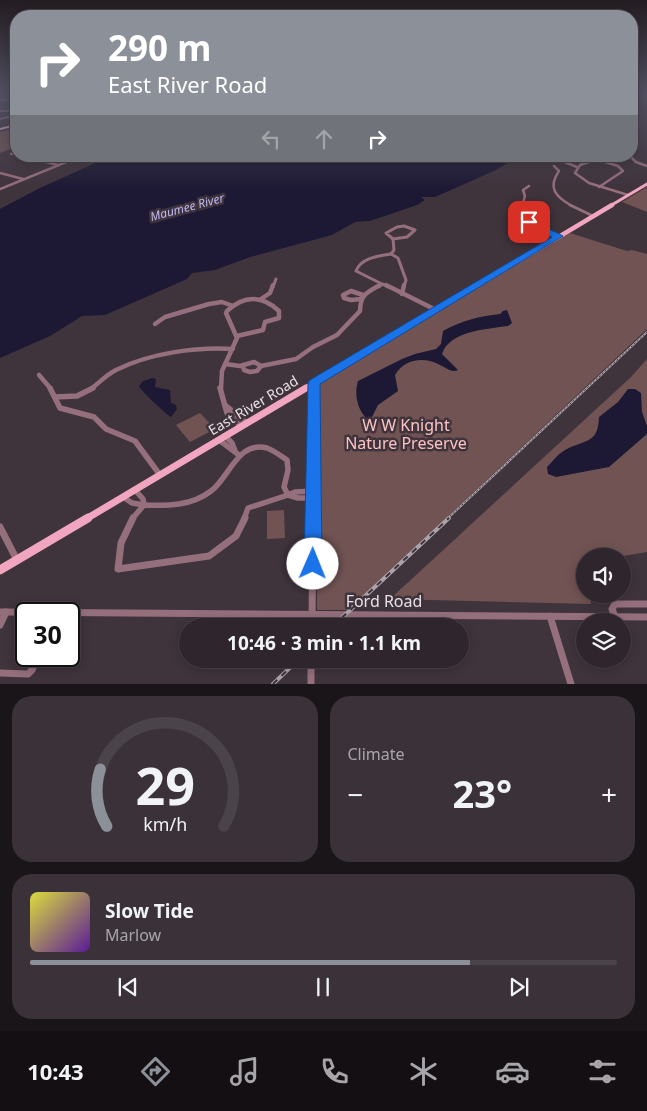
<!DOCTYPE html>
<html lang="en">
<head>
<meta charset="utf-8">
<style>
  :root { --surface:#2f262d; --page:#3b3239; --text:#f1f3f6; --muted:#a7a5aa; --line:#4a4349; --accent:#8c9099 }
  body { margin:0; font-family:"Noto Sans",sans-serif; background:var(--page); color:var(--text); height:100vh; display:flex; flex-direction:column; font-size:19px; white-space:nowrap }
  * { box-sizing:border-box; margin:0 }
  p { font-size:16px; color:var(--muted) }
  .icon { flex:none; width:28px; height:28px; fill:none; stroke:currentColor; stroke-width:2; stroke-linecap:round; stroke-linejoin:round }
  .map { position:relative; height:684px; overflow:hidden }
  .drawer { display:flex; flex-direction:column; gap:12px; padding:12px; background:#1a1519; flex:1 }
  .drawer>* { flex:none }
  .guide { position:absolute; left:10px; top:10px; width:628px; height:152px; border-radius:20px; box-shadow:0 2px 12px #0003,0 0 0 1px var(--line); background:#8c9099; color:#fff; overflow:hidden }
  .fabs { position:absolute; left:576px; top:548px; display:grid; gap:10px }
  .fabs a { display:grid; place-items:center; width:55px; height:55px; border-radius:50%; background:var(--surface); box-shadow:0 2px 12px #0003,0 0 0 1px var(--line); font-size:25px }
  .speed { position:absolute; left:15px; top:602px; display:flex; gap:10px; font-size:25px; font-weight:700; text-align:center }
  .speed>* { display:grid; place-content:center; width:65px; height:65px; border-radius:50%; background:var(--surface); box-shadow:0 2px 12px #0003,0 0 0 1px var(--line); line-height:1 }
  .speed .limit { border:2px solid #111; border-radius:8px; background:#fff; color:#111 }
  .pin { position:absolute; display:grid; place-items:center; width:42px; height:42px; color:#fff; margin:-21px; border-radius:10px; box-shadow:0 2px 8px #0006 }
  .me { position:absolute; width:55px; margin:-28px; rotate:1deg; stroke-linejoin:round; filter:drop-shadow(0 0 4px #0008) }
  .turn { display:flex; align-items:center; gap:18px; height:105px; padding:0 15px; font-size:22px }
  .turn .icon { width:65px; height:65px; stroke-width:2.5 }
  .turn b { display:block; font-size:35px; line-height:42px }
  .lanes { display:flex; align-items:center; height:48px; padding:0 15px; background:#0003; justify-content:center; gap:25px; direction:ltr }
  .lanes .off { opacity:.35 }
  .big { font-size:38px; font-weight:700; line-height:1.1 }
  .drawer .widget { flex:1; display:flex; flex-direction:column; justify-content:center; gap:8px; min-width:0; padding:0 18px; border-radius:20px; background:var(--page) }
  .drawer .dial { align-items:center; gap:0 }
  .dial svg { height:130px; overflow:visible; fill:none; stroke:var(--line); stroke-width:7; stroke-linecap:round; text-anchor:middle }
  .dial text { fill:var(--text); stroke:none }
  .song { display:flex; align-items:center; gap:15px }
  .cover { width:60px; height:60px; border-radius:8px; background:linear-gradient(135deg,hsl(60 70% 55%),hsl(270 70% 35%)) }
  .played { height:5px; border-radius:2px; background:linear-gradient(90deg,var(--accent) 75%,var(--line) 75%) }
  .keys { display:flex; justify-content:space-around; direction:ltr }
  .heat { display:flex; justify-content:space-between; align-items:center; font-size:28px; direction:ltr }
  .drawer .tiles { flex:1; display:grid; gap:12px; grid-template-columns:1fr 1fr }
  .widget:last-child { grid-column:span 2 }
  .trip { position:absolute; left:179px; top:618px; width:290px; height:50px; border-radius:25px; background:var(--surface); box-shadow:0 2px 12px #0003,0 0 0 1px var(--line); font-weight:700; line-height:50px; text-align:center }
  .tab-bar { display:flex; height:80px; justify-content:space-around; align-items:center; background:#130f12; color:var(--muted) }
  .tab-bar .icon { width:35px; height:35px }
  .tab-bar .selected { color:var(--accent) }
  .tab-bar b { font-size:22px; color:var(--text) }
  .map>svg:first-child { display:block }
</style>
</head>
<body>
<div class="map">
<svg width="647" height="684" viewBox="0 0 647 684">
  <rect width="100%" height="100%" fill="#3f333c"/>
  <!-- green -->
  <g fill="#715353">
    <polygon points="16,128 16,147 0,153 0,132"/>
    <polygon points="647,187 647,212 622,202"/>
    <polygon points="570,233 627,251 632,250 647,254 647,329 349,610 317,610 318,384"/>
    <polygon points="647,359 647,552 623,556 585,556 585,594 590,594 591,604 390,599 631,377"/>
    <polygon points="200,413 215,429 190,442 176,425"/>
    <polygon points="284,510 285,538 267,539 267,511"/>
  </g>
  <!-- water -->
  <g fill="#1d1934">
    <polygon points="111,156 519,156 496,170 435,197 421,197 425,200 417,205 370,221 355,222 332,235 250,257 215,270 192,273 187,279 105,315 82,316 50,336 0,358 0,209 42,187"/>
    <path d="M507,310l5,13 -4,3c-21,3 -59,5 -66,28l16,16c-7,3 -11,-2 -18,-5 -16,-9 -36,-6 -45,10l3,16 -20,14 -6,12 -5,2c-10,-10 -13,-25 -9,-38l44,-22 13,-5 21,-5 5,-5 2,-13c17,-10 38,-15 57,-17l3,-3z"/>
    <path d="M152,378l4,1 -1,8 15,3 1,13 5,2 1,4 -6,8c-3,-1 -31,-27 -32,-31l4,-5z"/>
    <path d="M628,389h7l6,4 1,19 5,14v8l-38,33 -53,10 -8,-3 -1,-7c6,-6 11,-13 18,-17 21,-11 33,-6 34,-33l19,-15z"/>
  </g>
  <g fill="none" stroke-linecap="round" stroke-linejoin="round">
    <!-- minor-far5 -->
    <g stroke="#956f7c" stroke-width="2">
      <polyline points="0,94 2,93"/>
      <polyline points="0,100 16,100"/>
      <polyline points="0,111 16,111"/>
      <polyline points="0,119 16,115"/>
    </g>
    <!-- minor-far4 -->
    <g stroke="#956f7c" stroke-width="2.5">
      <polyline points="11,154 16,152"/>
      <polyline points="22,156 58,165"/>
      <polyline points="563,156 562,161 577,167"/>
      <polyline points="606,156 580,165 575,173 589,183 628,195"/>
      <polyline points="630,156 636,162 647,166"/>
      <polyline points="599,160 618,166 623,171 599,187"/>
      <path d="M554,166l5,5c-12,17 -3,26 13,35"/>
      <polyline points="0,173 23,179"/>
      <polyline points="0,189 81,156"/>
      <polyline points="522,206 525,196 523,190 529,186"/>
    </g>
    <!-- minor-far3 -->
    <g stroke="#956f7c" stroke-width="3">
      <path d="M523,205c-4,20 22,26 36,31"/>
      <polyline points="570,205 593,216"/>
      <polygon points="404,226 415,230 407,237 393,239 386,233 397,227"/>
      <polyline points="393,239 394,250 391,254 398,258 406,280 404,287"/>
      <polyline points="273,287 276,279"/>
      <polyline points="378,287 383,284"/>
      <path d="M388,287l-32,-16c5,-13 22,-15 35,-17"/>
    </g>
    <!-- minor-far2 -->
    <g stroke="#956f7c" stroke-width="4.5">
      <polyline points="386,285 436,310"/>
      <polyline points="402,294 404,285"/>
      <polyline points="261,299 270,293 273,285"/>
      <polyline points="361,299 351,300 344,298 343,295 351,291 363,295"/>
      <polyline points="155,324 165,317 209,304 222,302 233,306"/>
      <polyline points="225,364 240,366 254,362 261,366 257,371 250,372 244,370 243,366"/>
      <path d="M261,366l35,-7 17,-12 24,-12 23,-24c0,-16 7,-19 20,-26"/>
      <polyline points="39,375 51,389"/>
      <path d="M91,389c8,-6 15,-14 25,-19 34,-17 79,-23 117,-21"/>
      <path d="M221,389l1,-18 15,-33 -11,-25 1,-2c17,-16 35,-16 52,0v7l-14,4 -2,8 -26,6"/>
      <polyline points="314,389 314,383"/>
    </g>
    <!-- minor-far1 -->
    <g stroke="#956f7c" stroke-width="5.5">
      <polyline points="50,388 60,408 94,417 106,429 135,441 160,475"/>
      <polyline points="220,388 227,413 241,426"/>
      <polyline points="55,397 77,396 93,388"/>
      <polyline points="226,406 247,423"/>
      <polyline points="225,436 232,443 235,451"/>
      <polyline points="219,440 239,455"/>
      <polyline points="288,495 295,492 314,491"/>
      <polyline points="288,495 298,498 314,498"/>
      <polyline points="123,497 132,503 144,505 143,499 135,490"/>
      <path d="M132,519l12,-14c23,1 48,1 67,-14 18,-13 27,-51 56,-43 6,2 14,8 20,12l1,10 -4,17 4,8 -40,13 -4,11"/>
      <polyline points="313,519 314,388"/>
    </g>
    <!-- minor -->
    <g stroke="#956f7c" stroke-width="7">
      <polyline points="133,518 121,543 118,569 209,556 236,536 245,518"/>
      <polyline points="0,527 17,560"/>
      <polyline points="0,612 647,617"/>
      <polyline points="550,616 571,684"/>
      <polyline points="615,617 612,609 615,604 647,604"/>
      <polyline points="0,625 6,612"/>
      <polyline points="312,626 313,518"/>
      <polyline points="311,659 311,684"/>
      <polyline points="0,673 28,674 32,670 37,656"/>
    </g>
    <!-- major-far4 -->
    <polyline stroke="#f1a5bf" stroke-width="3" points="610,206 647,184"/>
    <!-- major-far3 -->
    <polyline stroke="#f1a5bf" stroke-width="4.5" points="475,287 612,205"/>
    <!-- major-far2 -->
    <polyline stroke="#f1a5bf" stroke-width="5.5" points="304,389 477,285"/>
    <!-- major-far1 -->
    <polyline stroke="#f1a5bf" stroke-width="7" points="86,519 306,388"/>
    <!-- major -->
    <polyline stroke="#f1a5bf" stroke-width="9" points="0,570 88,518"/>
    <!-- highway -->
    <polygon fill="#ffc7d9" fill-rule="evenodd" points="15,124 16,124 16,126 0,130 0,128"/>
    <defs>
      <polyline id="rail-far1" points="447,519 647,332"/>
      <g id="rail">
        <polyline points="333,626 449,518"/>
        <polyline points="273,684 299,659"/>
      </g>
    </defs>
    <!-- rail-far1 casing -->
    <use href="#rail-far1" stroke="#aca3aa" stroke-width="2"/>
    <!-- rail casing -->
    <use href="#rail" stroke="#aca3aa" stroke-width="4"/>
    <!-- rail-far1 -->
    <use href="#rail-far1" stroke="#3f333c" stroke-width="1" stroke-dasharray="2" stroke-linecap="butt"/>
    <!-- rail -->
    <use href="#rail" stroke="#3f333c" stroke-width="2" stroke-dasharray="6" stroke-linecap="butt"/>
  </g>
  <!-- sky -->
  <linearGradient id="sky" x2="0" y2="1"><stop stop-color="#231c21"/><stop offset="0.49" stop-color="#525061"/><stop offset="1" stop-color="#525061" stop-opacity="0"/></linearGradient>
  <rect width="647" height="189" fill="url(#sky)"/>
  <!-- route -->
  <path fill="#1a73e8" stroke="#114b97" d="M526,221c4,-1 34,13 37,15l-243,148 2,180 -3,5 -6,3 -6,-3 -3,-5 4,-181 2,-3 242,-143 -14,-5 -12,-8z"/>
  <g text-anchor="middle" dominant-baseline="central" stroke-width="5" stroke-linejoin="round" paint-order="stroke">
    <!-- far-water labels -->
    <g font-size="12" font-style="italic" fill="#beb9f3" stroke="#3f333c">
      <text transform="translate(187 207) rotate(-15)">Maumee River</text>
    </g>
    <!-- street labels -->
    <g font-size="14" fill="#e7e0e6" stroke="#3f333c">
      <text transform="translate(253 405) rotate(-31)">East River Road</text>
    </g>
    <!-- near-park labels -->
    <g font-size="16" fill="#fcc3c2" stroke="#3f333c">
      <text x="406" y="425">W W Knight<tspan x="406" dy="18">Nature Preserve</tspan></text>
    </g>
    <!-- near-street labels -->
    <g font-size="16" fill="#e7e0e6" stroke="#3f333c">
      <text x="384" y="601">Ford Road</text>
    </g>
  </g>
</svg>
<div class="fabs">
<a><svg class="icon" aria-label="sound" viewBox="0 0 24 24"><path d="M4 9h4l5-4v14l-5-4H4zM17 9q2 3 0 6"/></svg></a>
<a><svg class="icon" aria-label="layers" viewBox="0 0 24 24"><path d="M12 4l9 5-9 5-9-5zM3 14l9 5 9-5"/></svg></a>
</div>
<div class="speed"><div class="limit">30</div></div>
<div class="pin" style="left:529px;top:222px;background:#d93025"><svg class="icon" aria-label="arrive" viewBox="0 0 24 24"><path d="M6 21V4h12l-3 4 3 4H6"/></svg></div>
<svg class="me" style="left:313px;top:564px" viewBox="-20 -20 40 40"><circle r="19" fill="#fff"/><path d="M0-13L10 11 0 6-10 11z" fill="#1a73e8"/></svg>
<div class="trip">10:46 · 3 min · 1.1 km</div>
<div class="guide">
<div class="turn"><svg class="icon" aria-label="right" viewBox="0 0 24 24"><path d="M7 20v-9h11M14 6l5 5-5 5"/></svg><div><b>290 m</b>East River Road</div></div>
<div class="lanes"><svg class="icon off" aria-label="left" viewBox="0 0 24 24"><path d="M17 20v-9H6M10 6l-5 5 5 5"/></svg><svg class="icon off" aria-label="ahead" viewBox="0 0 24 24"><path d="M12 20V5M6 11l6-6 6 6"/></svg><svg class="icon" aria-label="right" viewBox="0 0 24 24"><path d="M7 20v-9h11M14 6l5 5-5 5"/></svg></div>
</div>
</div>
<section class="drawer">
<div class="tiles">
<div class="widget dial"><svg viewBox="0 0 100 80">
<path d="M14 69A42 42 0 1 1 86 69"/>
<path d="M14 69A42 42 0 0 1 10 34" stroke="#8c9099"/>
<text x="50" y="56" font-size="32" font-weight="700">29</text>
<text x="50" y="72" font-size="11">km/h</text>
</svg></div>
<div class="widget"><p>Climate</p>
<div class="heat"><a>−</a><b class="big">23°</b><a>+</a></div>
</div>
<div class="widget">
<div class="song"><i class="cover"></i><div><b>Slow Tide</b><p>Marlow</p></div></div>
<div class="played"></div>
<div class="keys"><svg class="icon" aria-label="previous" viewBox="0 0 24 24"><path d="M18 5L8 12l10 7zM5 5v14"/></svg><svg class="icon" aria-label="pause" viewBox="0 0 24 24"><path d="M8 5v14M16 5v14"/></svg><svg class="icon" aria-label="next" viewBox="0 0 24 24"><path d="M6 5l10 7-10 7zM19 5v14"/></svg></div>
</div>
</div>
</section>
<nav class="tab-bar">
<b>10:43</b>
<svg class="icon selected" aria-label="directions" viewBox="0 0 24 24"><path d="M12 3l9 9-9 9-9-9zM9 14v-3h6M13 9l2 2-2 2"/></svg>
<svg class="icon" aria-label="music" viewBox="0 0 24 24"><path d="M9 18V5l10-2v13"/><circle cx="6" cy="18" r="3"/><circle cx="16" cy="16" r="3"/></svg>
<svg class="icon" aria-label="phone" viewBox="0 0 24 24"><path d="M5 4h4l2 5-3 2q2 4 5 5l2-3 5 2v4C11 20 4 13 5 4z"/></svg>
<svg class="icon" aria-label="climate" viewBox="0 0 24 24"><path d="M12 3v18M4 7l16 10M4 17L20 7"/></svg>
<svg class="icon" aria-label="car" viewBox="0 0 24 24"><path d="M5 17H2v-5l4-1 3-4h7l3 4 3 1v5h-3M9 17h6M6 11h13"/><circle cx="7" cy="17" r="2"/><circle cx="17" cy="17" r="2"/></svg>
<svg class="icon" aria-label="filters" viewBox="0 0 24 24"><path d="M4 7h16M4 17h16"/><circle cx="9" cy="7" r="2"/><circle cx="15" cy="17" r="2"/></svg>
</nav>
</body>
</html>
